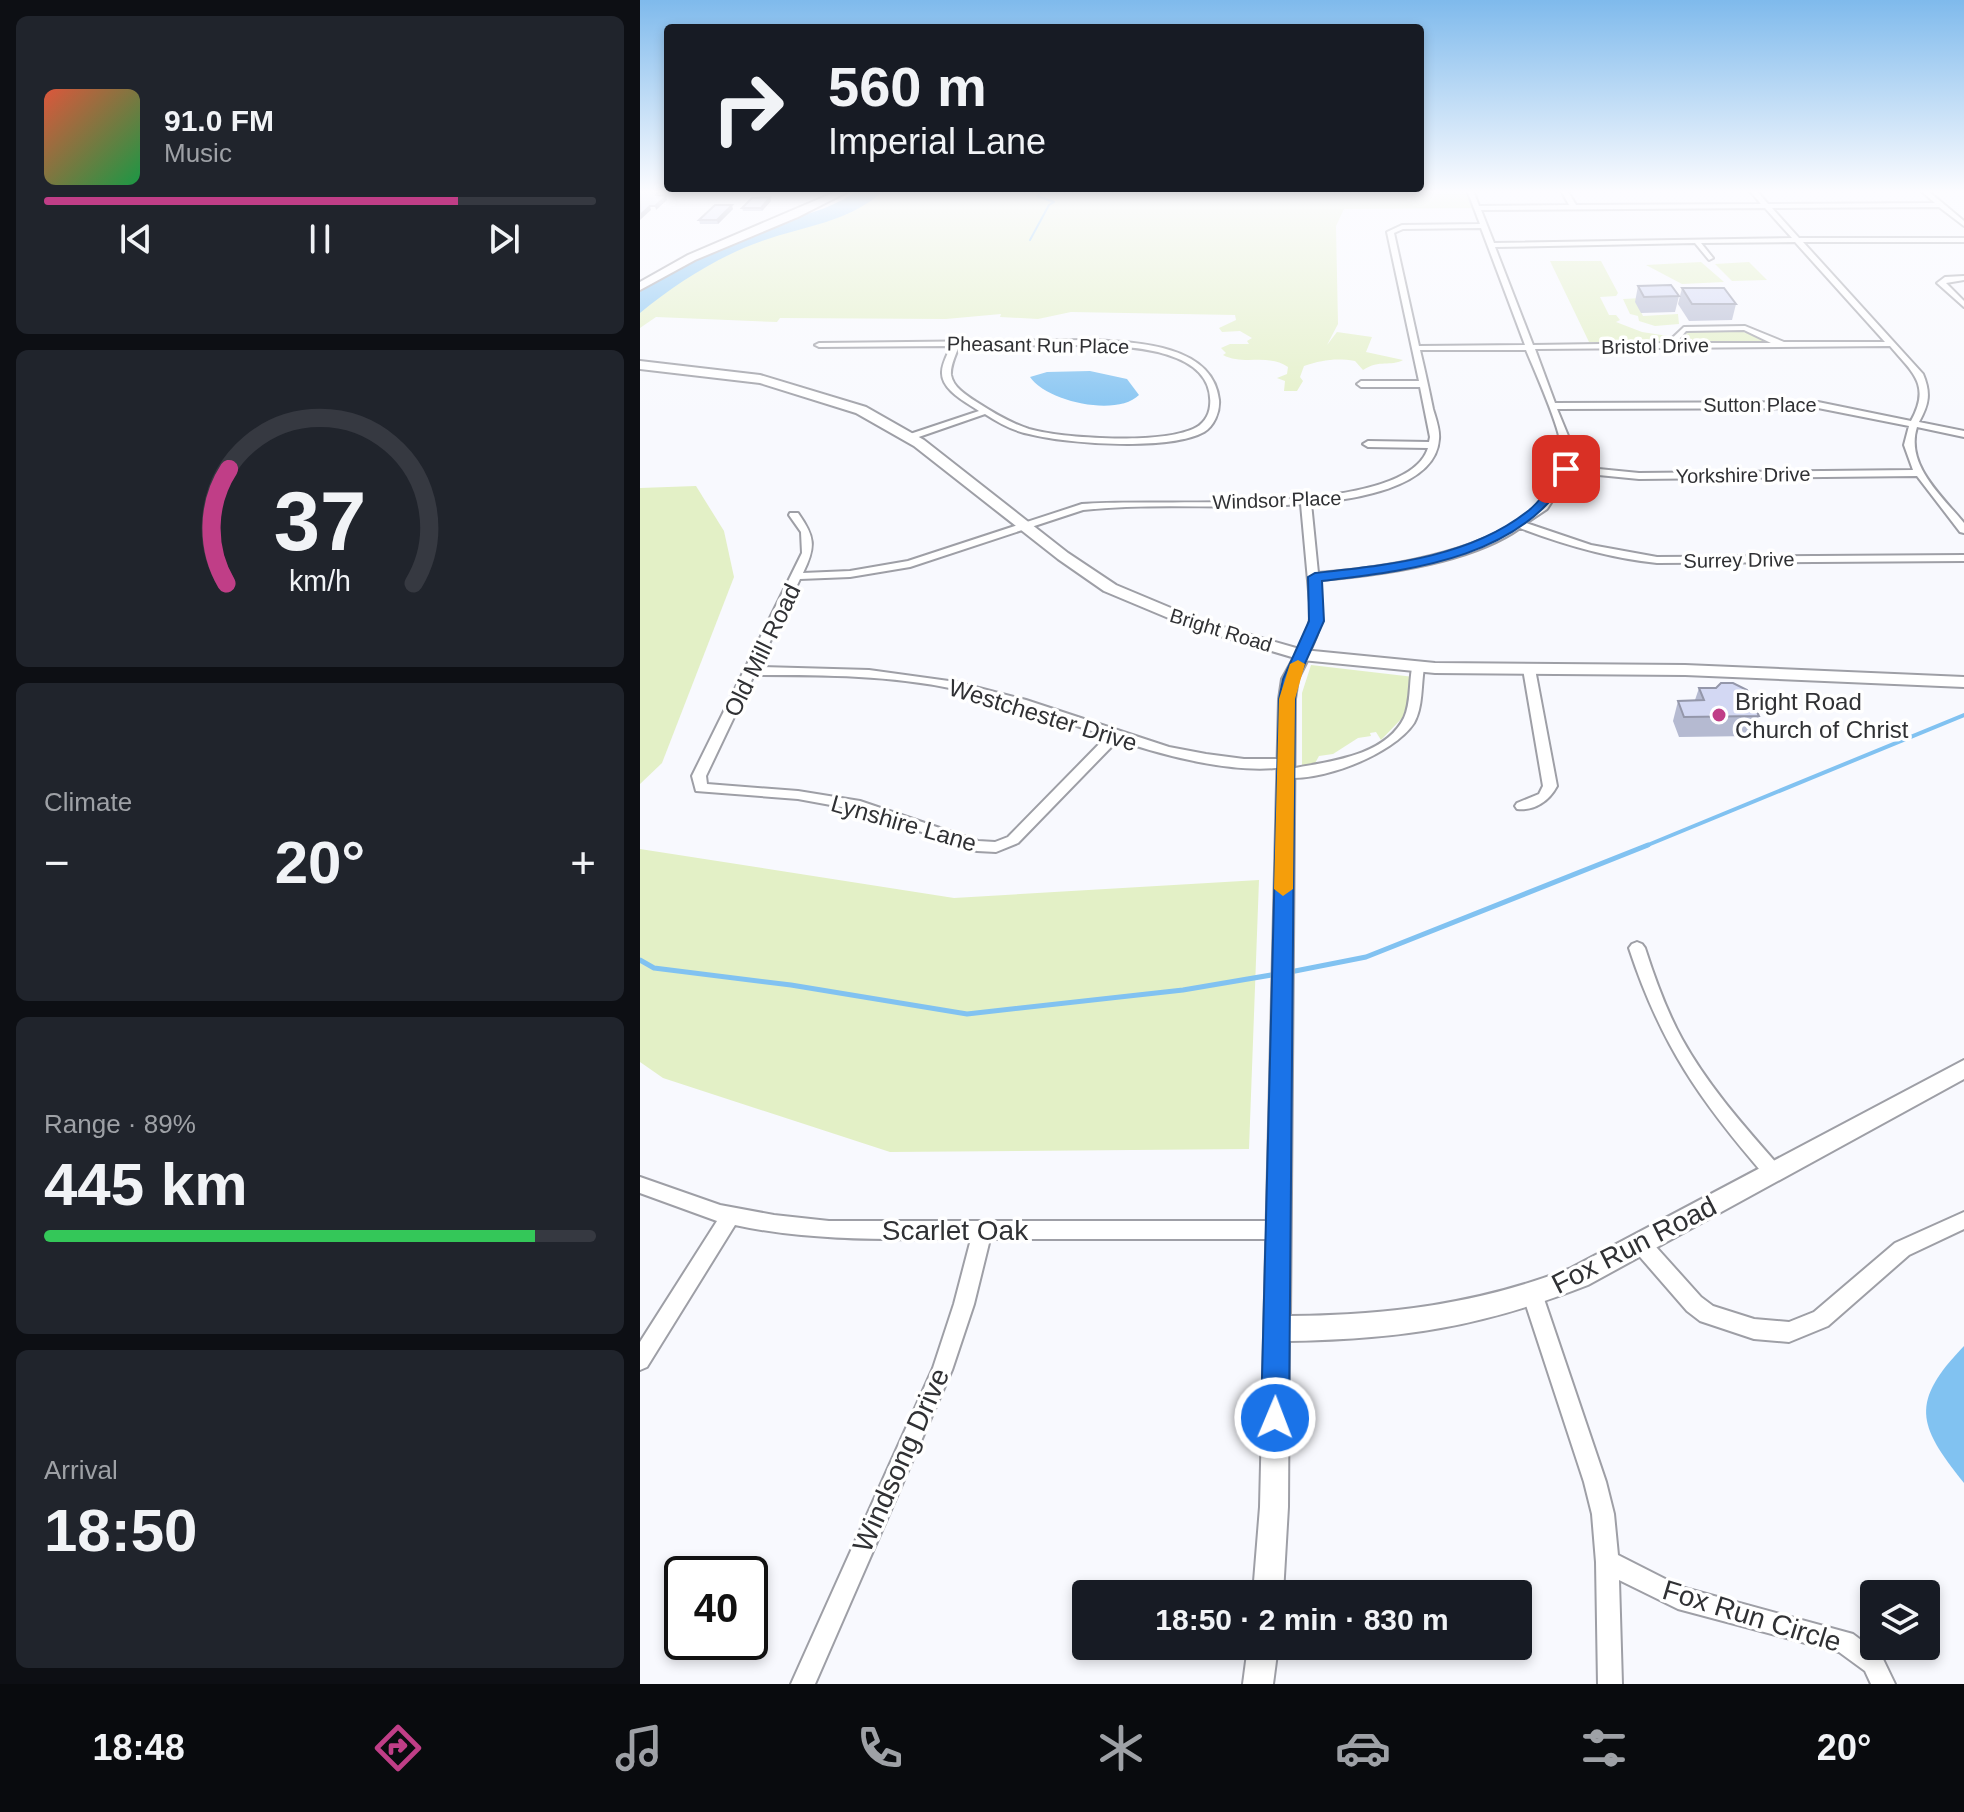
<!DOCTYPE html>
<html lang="en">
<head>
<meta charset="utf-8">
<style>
  :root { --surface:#171b24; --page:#20242c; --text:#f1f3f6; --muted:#9ea1a6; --line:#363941; --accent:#c03e87 }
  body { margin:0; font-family:Helvetica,sans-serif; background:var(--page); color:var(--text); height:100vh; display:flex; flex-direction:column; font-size:30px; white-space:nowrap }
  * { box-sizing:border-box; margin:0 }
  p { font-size:26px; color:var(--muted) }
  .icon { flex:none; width:44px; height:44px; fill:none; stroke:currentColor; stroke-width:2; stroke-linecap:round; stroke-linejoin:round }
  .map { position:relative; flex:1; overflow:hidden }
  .panel { display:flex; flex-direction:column; gap:16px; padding:16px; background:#0d0f14; width:640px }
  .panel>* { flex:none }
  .top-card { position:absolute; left:24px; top:24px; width:760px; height:168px; border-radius:8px; box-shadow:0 4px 12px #0003; background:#171b24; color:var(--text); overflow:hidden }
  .buttons { position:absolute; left:1220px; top:1580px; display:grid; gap:16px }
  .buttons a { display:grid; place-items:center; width:80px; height:80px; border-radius:8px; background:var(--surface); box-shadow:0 4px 12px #0003; font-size:40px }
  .speed { position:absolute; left:24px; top:1556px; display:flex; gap:16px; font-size:40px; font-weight:700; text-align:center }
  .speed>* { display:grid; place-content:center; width:104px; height:104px; border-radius:50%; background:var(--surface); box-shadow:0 4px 12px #0003; line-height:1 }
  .speed .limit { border:4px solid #111; border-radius:12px; background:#fff; color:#111 }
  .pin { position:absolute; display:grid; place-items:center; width:68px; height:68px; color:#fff; margin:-34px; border-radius:16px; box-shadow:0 4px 12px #0006 }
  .me { position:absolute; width:88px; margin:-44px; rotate:1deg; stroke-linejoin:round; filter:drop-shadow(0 0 6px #0008) }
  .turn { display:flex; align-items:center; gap:28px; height:168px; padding:0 32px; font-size:36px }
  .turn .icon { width:104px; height:104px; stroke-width:2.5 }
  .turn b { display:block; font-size:56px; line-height:68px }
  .big { font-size:60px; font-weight:600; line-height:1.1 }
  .panel .tile { flex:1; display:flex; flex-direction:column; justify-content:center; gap:12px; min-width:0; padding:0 28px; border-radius:12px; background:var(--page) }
  .panel .dial { align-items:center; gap:0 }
  .dial svg { height:208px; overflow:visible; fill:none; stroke:var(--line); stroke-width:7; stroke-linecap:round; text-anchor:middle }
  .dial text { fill:var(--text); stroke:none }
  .song { display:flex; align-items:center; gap:24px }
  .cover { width:96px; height:96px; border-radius:12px; background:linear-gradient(135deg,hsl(10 70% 55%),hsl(140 70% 35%)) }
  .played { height:8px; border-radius:4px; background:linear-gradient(90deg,var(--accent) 75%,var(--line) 75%) }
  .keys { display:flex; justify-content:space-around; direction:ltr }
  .heat { display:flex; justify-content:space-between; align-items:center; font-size:44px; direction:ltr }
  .charge { height:12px; border-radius:6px; background:linear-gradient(90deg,#34c759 89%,var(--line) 0) }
  .trip { position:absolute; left:432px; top:1580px; width:460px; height:80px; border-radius:8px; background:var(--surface); box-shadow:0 4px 12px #0003; font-weight:600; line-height:80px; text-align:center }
  .tabs { display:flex; height:128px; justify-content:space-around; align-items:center; background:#090b0e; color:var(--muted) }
  .tabs .icon { width:56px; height:56px }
  .tabs .selected { color:var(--accent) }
  .tabs b { font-size:36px; color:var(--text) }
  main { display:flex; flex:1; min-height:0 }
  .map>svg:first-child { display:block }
</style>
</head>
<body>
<main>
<section class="panel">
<div class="tile">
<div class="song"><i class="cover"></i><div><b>91.0 FM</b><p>Music</p></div></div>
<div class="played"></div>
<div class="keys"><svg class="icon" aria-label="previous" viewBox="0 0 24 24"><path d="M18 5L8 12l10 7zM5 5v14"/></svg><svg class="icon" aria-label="pause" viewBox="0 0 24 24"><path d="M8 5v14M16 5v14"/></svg><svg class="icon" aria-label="next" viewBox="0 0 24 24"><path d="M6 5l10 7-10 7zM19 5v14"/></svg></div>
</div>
<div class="tile dial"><svg viewBox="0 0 100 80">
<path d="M14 69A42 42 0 1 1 86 69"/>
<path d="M14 69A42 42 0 0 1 15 25" stroke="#c03e87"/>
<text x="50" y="56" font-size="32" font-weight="700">37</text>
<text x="50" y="72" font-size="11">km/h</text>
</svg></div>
<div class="tile"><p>Climate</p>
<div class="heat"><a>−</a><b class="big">20°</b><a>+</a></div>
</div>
<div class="tile"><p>Range · 89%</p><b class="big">445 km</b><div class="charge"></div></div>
<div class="tile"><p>Arrival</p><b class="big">18:50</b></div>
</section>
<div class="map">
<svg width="1324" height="1684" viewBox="0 0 1324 1684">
  <rect width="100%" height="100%" fill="#f8f9fe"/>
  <!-- green -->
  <g fill="#e3f0c6">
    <path d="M233,190h597l7,18 -133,1 -8,17 2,98 -11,21 10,-13 35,5 -6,15 37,8c-13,7 -23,-1 -40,10l-8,-9c-19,-3 -33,-1 -51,5l-4,11 3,4 -6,10h-13l1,-10 -8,-3 10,-4 1,-7c-19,-14 -45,-1 -65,-12l3,-2 -5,-5 9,-4h19l-2,-3 5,-3 -12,-7 -18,1 -3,-4 17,-8 -1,-5 -164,-3 -33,7 -38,-2 1,-3 -55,5 -166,-1 -3,4 -121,-5 -16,11v-23l117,-69 79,-22z"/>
    <polygon points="910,261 961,261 978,293 976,296 960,297 969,315 976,315 980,320 976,322 1002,332 1028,336 1023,342 949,342"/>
    <polygon points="1061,262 1084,282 1042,284 1006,265"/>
    <polygon points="1109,262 1127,280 1092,281 1075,264"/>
    <polygon points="1002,298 996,302 1003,316 1038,314 1039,324 1015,326 999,321 998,316 990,314 983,299"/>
    <polygon points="1097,330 1132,341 1036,341 1050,331"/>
    <polygon points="56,486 84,531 94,577 22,763 0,784 0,488"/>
    <polygon points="671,665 774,677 764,716 741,740 736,732 730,733 731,736 718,738 693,754 679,756 674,765 662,766 662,693"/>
    <polygon points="0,849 314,898 619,880 609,1149 250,1152 23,1078 0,1062"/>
  </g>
  <!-- water -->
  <g fill="#81c2f1">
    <path d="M219,190h26c-38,33 -78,35 -123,51 -43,15 -87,43 -122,72v-21c34,-26 92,-55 133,-68 33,-10 56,-14 86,-34z"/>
    <path d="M450,371l37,8 12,16c-22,22 -92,7 -109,-18l17,-5z"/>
    <path d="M1324,1346v137c-47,-58 -54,-81 0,-137z"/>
  </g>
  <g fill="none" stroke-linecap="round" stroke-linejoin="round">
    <!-- stream-far2 -->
    <polyline stroke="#81c2f1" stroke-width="2" points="390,240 409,205 414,202 397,196 401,193"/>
    <!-- stream-far1 -->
    <polyline stroke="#81c2f1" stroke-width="4" points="1003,847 1324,715"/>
    <!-- stream -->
    <g stroke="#81c2f1" stroke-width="5">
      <polyline points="0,960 14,968 151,985 327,1014 543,990 637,974"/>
      <polyline points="650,972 726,957 1008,845"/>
    </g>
    <defs>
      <g id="minor">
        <path d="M827,190h6l6,16 90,-1 -8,-15h6l9,15 185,-1 -12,-14h7l12,14 167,-1 -15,-13h7l37,31v5l-25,-19 -167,1 27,30h165v4h-161l120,132c8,19 6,30 -4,48l45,9v6l-47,-10c-12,38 25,69 47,96v10l-4,-1 -43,-56 -278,3 -71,-7 -1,6 -20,31 -21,14 65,22 66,12 307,-2v6l-307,2c-48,-5 -92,-18 -137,-35 -49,35 -141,47 -201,52 3,24 5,42 -6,64 -3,7 -4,11 -11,15l-6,-4 12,-25 3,-17 -10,-109c-72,6 -146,-2 -218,6l-173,57 -60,10 -50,2 -42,88 111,3 87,12 70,18 143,47 37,7 38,5h41l7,4 -2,3c-50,10 -125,-10 -172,-26l-100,103 -22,9 -19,-1 -119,-41 -60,-11 -102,-8 -4,-15 110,-223 -1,-21 -12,-17 1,-2h8c17,24 18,33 5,60l47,-2 58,-10 174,-57c65,-7 324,16 346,-56l-60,-1 -5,-3 5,-3 61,1 1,-5 -10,-50h-59l-4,-3 4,-3h58l-32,-149 15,-7 78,-1zM1125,208l27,30 -298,5 -13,-33zM841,228l44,117 -106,1 -25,-113 9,-4zM1155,242l90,100h-101l-39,-16 -61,1 -17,16 -134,2 -38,-98 200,-4 14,17 4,-2 -12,-15zM1104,330l27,13h-95l10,-12zM1250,346c23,27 41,39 21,75l-93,-19 -263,1 -20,-54zM780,350h106c8,19 35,80 35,97 0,9 -1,22 -3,30 -2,5 -7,11 -10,15 -41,59 -162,76 -230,81l-7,-70c38,-3 125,-14 128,-64 1,-9 -3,-20 -6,-30 -4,-20 -8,-38 -13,-59zM1178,408l91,18 -5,19 9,25 -274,3 -71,-7 3,-23 -14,-34zM114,675c67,0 135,0 201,14 52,11 102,31 152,47l-99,101 -13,5 -17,-1 -118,-40 -62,-10 -91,-7 -1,-8z"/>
        <polygon points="1324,276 1324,280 1306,283 1324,301 1324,307 1297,283 1305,277"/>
        <path d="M448,340c44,2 125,3 131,60 1,12 -5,26 -15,32 -34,19 -137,12 -175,2 -16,-3 -30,-11 -44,-20l-75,26 -3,-1v-4l72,-24c-13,-9 -38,-21 -37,-39 0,-8 6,-19 9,-26l-132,1 -4,-2 4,-2zM448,345c38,1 128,3 122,61 -1,10 -7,19 -17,23 -34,15 -127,10 -164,0 -19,-6 -37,-17 -54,-28 -9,-6 -22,-14 -24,-26 -1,-9 5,-21 8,-29z"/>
        <path d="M778,664l6,4c-3,17 -1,39 -10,55 -21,32 -97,61 -134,54l-2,-3 2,-3c39,-9 103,-11 124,-53 7,-15 5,-34 8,-50z"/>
        <path d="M889,665l6,4 22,117c-8,15 -22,25 -40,23l-2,-3 2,-3 22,-9 4,-8 -20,-117z"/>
        <path d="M997,942l5,2 3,4c10,31 21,62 37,91 26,47 62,87 97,127l3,6 -3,6 -6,2 -6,-2c-67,-77 -106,-133 -138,-230l3,-4z"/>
        <path d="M0,1177l80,28 54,10 55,6h449l7,3 2,6 -2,6 -7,3h-288l-16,65 -22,66 -137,314h-24l142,-316 21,-64 17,-65c-79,0 -158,3 -236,-14l-88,142 -7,3v-28l77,-121 -77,-28z"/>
        <polygon points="1324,1212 1324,1229 1269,1255 1188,1326 1149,1342 1114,1339 1060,1321 1047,1311 994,1250 992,1244 994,1238 1001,1235 1008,1238 1061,1297 1073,1306 1114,1319 1149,1322 1174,1312 1255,1243"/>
        <polygon points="893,1287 900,1289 903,1296 966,1482 974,1514 978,1555 1041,1587 1213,1634 1241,1655 1255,1684 1231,1684 1225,1671 1199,1652 1038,1609 979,1580 982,1684 958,1684 956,1562 952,1514 944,1482 883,1296 886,1289"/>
      </g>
      <g id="tertiary">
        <path d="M662,650l8,5 -12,24 -3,20 -5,617c98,-1 189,-12 281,-48l393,-208v19l-376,206c-107,42 -185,54 -299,56l-1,166 -5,87h-30l7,-87 19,-808 3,-20 15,-27z"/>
        <polygon points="608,1646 638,1646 633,1684 603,1684"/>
      </g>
      <g id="secondary">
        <polygon points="200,190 211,190 158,217 55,260 0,290 0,282 48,255"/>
        <polygon points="0,361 120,375 226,407 284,440 428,553 476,585 562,621 663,650 795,663 1045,665 1324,677 1324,687 1045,675 795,673 662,660 550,627 464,591 418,559 274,446 216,413 120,383 0,369"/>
      </g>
    </defs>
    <!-- minor casing -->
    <use href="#minor" stroke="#9e9fa6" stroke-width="4"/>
    <!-- tertiary casing -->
    <use href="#tertiary" stroke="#9e9fa6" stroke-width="4"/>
    <!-- secondary casing -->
    <use href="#secondary" stroke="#9e9fa6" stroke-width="4"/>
    <!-- minor -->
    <use href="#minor" fill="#fff" fill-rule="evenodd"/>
    <!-- tertiary -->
    <use href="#tertiary" fill="#fff" fill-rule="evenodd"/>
    <!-- secondary -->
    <use href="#secondary" fill="#fff" fill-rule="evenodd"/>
  </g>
  <!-- wall -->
  <g fill="#b5bad1">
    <polygon points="130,197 131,201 122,211 103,211 102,208"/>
    <polygon points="93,209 78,224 60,224 59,220"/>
    <polygon points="998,286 1039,296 1035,312 1001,313 995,302"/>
    <polygon points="1042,288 1096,304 1092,320 1049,321 1038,304"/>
    <polygon points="1059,688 1119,716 1112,736 1039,737 1033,721 1038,701 1055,700"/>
  </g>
  <!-- shaded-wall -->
  <g fill="#9497aa">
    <polygon points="26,196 27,200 16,210 15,206"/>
    <polygon points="130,197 131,201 122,211 121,208"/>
    <polygon points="92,205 93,209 78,224 77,220"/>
    <polygon points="10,206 11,210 0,220 0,215"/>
  </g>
  <!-- building -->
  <g fill="#d3d8f3" stroke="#9497aa" stroke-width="2">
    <polygon points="0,190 21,190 16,195 26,196 15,206 10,206 0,215"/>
    <polygon points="130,197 121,208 102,208 112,198"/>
    <polygon points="75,205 92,205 77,220 59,220"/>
    <polygon points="1031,285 1039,296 1004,297 998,286"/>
    <polygon points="1042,288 1084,288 1096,304 1052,304"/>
    <polygon points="1081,683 1093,683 1107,690 1119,716 1044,717 1038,701 1064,700 1059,688 1076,688"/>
  </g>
  <!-- sky -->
  <linearGradient id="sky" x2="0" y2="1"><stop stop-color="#7fbaec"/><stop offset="0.45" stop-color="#fcfcff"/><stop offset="1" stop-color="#fcfcff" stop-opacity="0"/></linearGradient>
  <rect width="1324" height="426" fill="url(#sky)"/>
  <!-- route -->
  <path fill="#1a73e8" stroke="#114b97" stroke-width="2" d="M922,466l11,3c-48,89 -160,101 -251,112l2,40 -26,58 -3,20 -6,719 -4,10 -10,4 -10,-4 -4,-10 18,-719 4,-20 26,-58 -1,-44 7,-4c72,-8 154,-15 213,-62 15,-12 24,-29 34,-45z"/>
  <!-- slow -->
  <polygon fill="#f59e0b" points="658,660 665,664 655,699 653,889 643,896 634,889 639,699 650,664"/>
  <!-- markers -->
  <circle fill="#c03e87" stroke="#fff" stroke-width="3" cx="1079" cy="715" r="8"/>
  <g text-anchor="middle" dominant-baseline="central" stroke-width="7" stroke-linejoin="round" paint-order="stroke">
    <!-- far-street labels -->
    <g font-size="20" fill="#303134" stroke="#fff">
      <text transform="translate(398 345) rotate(1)">Pheasant Run Place</text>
      <text transform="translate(1015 346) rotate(-1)">Bristol Drive</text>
      <text x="1120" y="405">Sutton Place</text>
      <text transform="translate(1103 475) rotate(-1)">Yorkshire Drive</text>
      <text transform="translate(637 500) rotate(-2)">Windsor Place</text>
      <text transform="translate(1099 560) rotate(-1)">Surrey Drive</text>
      <text transform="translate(581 630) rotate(17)">Bright Road</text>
    </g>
    <!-- street labels -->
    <g font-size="24" fill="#303134" stroke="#fff">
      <text transform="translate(122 650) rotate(-64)">Old Mill Road</text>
      <text transform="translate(403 715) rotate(17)">Westchester Drive</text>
      <text transform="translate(264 823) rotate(16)">Lynshire Lane</text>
    </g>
    <!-- poi labels -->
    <g font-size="24" fill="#303134" stroke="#fff" text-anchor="start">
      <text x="1095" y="701">Bright Road<tspan x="1095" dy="28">Church of Christ</tspan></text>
    </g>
    <!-- near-street labels -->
    <g font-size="28" fill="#303134" stroke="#fff">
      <text x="315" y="1230">Scarlet Oak</text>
      <text transform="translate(994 1245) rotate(-27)">Fox Run Road</text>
      <text transform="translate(261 1460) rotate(-66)">Windsong Drive</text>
      <text transform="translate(1112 1616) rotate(17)">Fox Run Circle</text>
    </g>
  </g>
</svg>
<div class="buttons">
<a><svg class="icon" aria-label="layers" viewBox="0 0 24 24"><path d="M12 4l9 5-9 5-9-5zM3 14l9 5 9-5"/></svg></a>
</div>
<div class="speed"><div class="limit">40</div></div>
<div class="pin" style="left:926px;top:469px;background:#d93025"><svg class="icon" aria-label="arrive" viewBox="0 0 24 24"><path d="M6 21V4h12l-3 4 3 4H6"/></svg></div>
<svg class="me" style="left:635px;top:1418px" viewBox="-20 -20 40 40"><circle r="17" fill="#1a73e8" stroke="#fff" stroke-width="3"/><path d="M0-11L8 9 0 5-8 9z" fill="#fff"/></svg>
<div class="trip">18:50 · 2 min · 830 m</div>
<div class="top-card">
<div class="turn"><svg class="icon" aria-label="right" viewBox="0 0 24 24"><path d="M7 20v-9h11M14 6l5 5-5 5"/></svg><div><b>560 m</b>Imperial Lane</div></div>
</div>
</div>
</main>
<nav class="tabs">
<b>18:48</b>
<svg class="icon selected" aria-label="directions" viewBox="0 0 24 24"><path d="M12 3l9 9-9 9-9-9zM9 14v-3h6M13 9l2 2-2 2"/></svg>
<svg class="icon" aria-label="music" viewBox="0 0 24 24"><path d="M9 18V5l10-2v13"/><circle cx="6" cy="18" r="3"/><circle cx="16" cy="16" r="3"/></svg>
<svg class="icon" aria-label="phone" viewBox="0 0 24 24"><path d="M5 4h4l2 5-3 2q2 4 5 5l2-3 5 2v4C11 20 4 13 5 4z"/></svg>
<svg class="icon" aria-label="climate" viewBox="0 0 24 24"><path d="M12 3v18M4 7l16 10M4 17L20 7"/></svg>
<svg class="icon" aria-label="car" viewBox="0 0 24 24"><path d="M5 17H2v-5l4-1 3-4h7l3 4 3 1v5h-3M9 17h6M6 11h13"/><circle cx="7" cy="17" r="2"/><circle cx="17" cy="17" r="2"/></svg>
<svg class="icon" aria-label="filters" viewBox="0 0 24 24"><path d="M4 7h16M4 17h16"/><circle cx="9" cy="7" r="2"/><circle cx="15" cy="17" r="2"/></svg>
<b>20°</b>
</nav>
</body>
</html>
